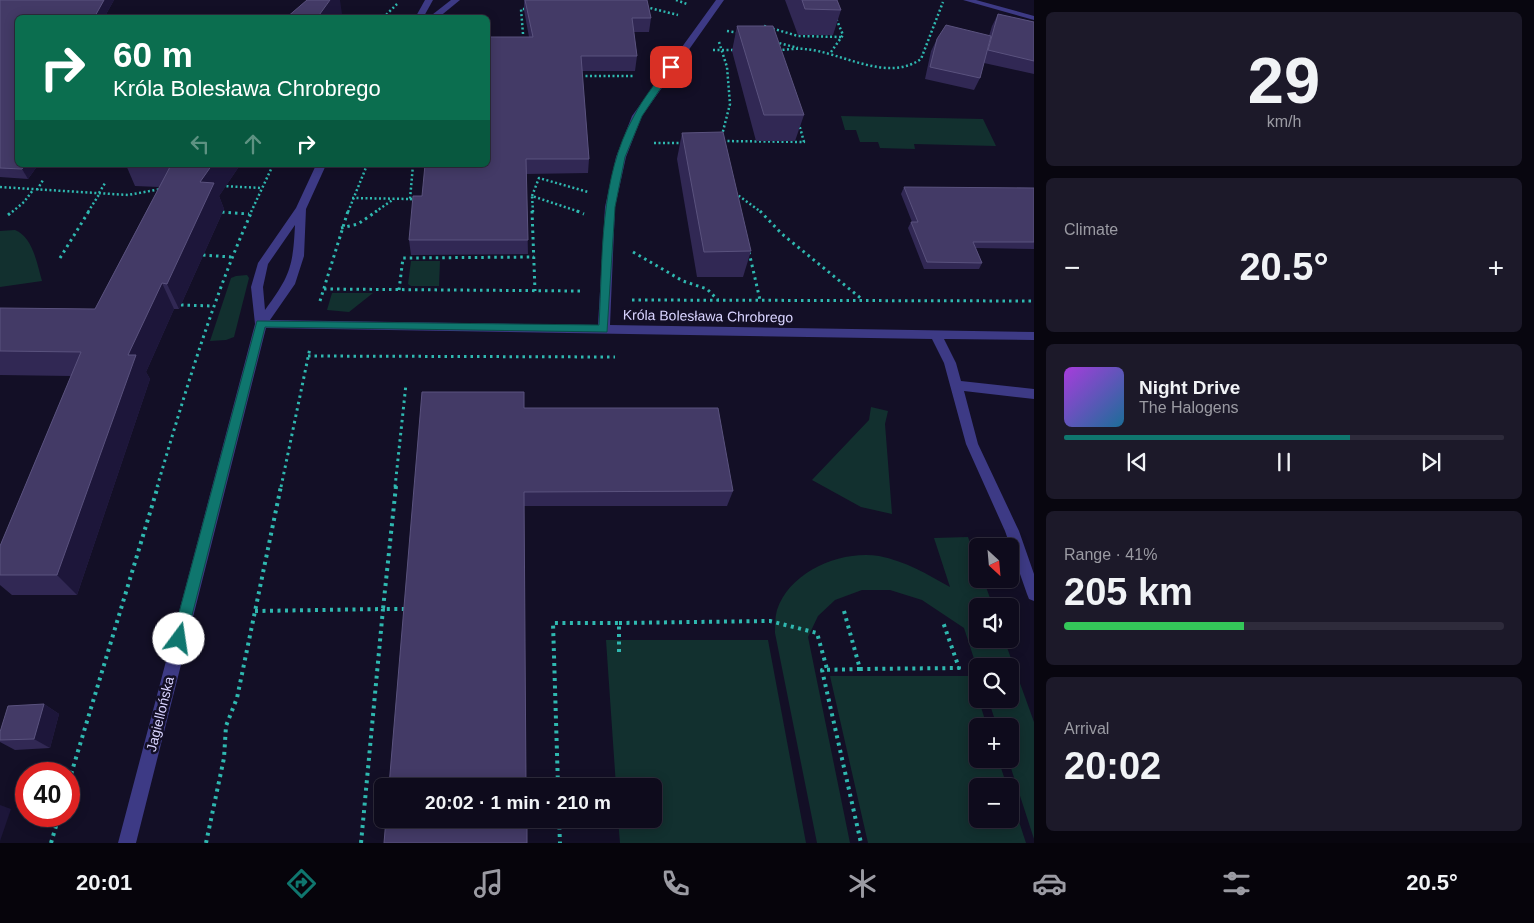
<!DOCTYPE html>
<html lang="en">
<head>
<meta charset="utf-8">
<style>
  :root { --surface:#0e0b1c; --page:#1c1929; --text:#f1f3f6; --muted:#9b9ba3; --line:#2e2b3b; --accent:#0f766e }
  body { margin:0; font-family:Arial,sans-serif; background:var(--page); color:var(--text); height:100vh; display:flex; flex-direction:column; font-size:19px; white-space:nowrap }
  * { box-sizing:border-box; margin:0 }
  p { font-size:16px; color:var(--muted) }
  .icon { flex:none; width:28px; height:28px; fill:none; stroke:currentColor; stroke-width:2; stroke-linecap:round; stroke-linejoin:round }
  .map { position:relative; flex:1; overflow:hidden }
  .drawer { display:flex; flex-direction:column; gap:12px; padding:12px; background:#08060f; width:500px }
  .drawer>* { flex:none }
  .top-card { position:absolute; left:15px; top:15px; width:475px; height:152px; border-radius:8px; box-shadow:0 2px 12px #0003,0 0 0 1px var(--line); background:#0b6e4f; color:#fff; overflow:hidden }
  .needle { width:32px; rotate:154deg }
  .fabs { position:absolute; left:969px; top:538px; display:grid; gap:10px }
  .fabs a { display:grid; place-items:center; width:50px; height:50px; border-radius:8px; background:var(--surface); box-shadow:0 2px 12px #0003,0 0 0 1px var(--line); font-size:25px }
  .speed { position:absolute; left:15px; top:762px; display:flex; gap:10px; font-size:25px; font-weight:700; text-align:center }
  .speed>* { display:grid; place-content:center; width:65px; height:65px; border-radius:50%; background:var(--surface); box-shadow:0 2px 12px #0003,0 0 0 1px var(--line); line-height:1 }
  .speed .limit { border:8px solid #d22; background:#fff; color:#111 }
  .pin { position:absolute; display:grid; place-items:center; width:42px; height:42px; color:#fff; margin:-21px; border-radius:10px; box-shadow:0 2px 8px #0006 }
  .me { position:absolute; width:55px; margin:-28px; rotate:14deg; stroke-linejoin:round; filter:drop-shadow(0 0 4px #0008) }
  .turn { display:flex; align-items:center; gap:18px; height:105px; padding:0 15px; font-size:22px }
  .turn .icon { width:65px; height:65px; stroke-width:2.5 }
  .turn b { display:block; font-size:35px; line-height:42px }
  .lanes { display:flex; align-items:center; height:48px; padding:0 15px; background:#0003; justify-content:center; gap:25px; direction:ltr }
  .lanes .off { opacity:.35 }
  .big { font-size:38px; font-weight:800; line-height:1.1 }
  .drawer .tile { flex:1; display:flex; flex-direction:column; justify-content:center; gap:8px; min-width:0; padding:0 18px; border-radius:8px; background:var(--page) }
  .drawer .dial { align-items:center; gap:0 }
  .dial b { font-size:65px; line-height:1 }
  .song { display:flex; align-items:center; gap:15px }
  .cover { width:60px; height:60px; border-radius:8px; background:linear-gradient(135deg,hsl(280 70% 55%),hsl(200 70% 35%)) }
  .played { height:5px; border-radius:2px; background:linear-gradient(90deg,var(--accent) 65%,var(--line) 65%) }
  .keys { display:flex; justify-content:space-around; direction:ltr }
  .heat { display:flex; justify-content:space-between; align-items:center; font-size:28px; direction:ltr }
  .charge { height:8px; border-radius:4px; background:linear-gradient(90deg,#34c759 41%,var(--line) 0) }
  .trip { position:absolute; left:374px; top:778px; width:288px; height:50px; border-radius:8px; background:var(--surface); box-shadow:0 2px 12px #0003,0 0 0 1px var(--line); font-weight:800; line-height:50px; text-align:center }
  .tabs { display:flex; height:80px; justify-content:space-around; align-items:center; background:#06040b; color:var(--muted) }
  .tabs .icon { width:35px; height:35px }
  .tabs .on { color:var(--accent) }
  .tabs b { font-size:22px; color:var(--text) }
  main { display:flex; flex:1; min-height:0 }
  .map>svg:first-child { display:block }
</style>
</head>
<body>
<main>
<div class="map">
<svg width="1034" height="843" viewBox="0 0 1034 843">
  <rect width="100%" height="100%" fill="#130f26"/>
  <!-- green -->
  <g fill="#12302f">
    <polygon points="841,116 983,119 996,146 914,144 915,149 880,148 878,142 860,142 856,130 845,130"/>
    <path d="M15,230c18,7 22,34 27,51l-42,6v-56z"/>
    <polygon points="411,261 440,261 439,286 411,286 408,284"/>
    <polygon points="247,275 249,278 234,337 226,340 210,341 231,278 236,276"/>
    <polygon points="332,293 373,293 349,312 327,310"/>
    <polygon points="871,407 888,411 885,424 892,514 861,507 812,480 869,420"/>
    <path d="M968,537l9,26 1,16h5l10,27h-15v33h26l30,83v117l-26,-80h2v-33h-13l-9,-27h22v-33h-32l-1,2 -13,-40 -42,-28 -32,-10h-28l-27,10 -17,16 -10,21 42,206h-33l-42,-210c0,-7 0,-16 2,-23 13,-39 64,-60 102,-54 26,5 48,18 71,31l-16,-49z"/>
    <polygon points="606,640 768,640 806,843 620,843 618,819 652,819 652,786 616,786"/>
    <polygon points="830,676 971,676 987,726 978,726 978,759 998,759 1007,786 978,786 978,819 1010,819 1010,794 1026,843 868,843"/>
  </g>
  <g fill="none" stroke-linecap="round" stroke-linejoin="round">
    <!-- path-far2 -->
    <g stroke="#2fb8b0" stroke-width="2.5" stroke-dasharray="2 2.5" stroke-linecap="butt">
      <polyline points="676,0 687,4"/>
      <polyline points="646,7 678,15"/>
      <polyline points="383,18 397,4"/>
      <polyline points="764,26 798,36 841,37"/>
      <polyline points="727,31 740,33"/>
      <polyline points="523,34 521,9 527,9"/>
      <polyline points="719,42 727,67 730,104 722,135"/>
      <polyline points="775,42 798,48"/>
      <polyline points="713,50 734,50"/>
      <path d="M778,50c9,0 18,-2 27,-1 36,3 82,34 116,10l22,-57"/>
      <polyline points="831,52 843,35 836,18"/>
      <polyline points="581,76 634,76"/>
      <polyline points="723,141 804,142 799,124"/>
      <polyline points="654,143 682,143"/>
      <polyline points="222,186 262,188"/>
      <polyline points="0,187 128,195 161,189"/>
      <polyline points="37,190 43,180"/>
      <polyline points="99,193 105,183"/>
      <polyline points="735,193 761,212"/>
      <polyline points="532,196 539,178 588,192"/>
      <polyline points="352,198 410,199 413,165"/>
      <polyline points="410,199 417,200"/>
      <polyline points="12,212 24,202 33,190"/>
      <polyline points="88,212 100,193"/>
      <polyline points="251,212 273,165"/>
      <polyline points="348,212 367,165"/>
      <polyline points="375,212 394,199"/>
      <polyline points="533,212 532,196 580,212"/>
    </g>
    <!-- path-far1 -->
    <g stroke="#2fb8b0" stroke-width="3" stroke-dasharray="2.5 4" stroke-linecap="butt">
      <polyline points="532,211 535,291"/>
      <polyline points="577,211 584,214"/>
      <polyline points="760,211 782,234 863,300"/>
      <polyline points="222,212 249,214"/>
      <polyline points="8,215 13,211"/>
      <polyline points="341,228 358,224 377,211"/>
      <polyline points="633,252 683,281 707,289 718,300"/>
      <polyline points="749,252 760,300"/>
      <polyline points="203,255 231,257"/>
      <polyline points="60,258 89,211"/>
      <polyline points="324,289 580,291"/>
      <polyline points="399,290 403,258 534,257"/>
      <polyline points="632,300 1034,301"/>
      <polyline points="320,301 348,211"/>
      <polyline points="181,305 213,306"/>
      <polyline points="308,356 615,357"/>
      <path d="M157,487c28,-94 55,-187 95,-276"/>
      <polyline points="281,487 310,348"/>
      <polyline points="395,487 406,384"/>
    </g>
    <!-- path -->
    <g stroke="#2fb8b0" stroke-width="4" stroke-dasharray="3 4.5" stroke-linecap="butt">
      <polyline points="396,486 383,609 408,609"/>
      <polyline points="255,611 383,609 361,843"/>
      <polyline points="844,611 860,669 959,668 943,622"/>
      <polyline points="619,623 770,621 817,633 827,669"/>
      <polyline points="860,669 822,670 861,843"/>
      <polyline points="69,781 158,486"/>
      <polyline points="558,786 553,623 619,623 619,653"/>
      <polyline points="559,819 560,843"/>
      <polyline points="51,843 59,816"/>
      <polyline points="206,843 224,758 226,726 237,698 281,486"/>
    </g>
    <!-- minor -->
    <g fill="#3d3a85" fill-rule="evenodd">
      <polygon points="425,0 433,0 423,18 415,18"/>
      <polygon points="451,0 460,0 438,18 428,18"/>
      <path d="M716,0h8l-82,116 -16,41 -11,50 -5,118 424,7v8l-90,-1 12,24 5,18 73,8v10l-70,-8 14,53 41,87 15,43v27l-5,-2 -2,-5 -22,-63 -39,-87 -22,-81 -12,-24 -666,-11 -130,515h-18l137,-519 -4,-37 7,-24 38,-55 20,-43h10l-20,44 -2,47 -9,28 -25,36 328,5 7,-118 11,-50 16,-41zM295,225c-2,42 -5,51 -30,85l-2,-23 5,-23z"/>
      <polygon points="963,0 976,0 1034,16 1034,20"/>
    </g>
  </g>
  <!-- wall -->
  <g fill="#312854">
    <polygon points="0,0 114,0 104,18 18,18 38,165 28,179 0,177"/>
    <polygon points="524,0 647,0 651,18 649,32 634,32 637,56 635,71 582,71 589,159 588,173 526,174 528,254 411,255 409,240 422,196 529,37 524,10"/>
    <polygon points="785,0 837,0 841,10 833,35 798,35"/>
    <polygon points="998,14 1034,22 1034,74 984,63 980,78 974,90 925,79 931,51 937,39 989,36 992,26"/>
    <polygon points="737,26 804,115 795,141 756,141 732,51"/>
    <polygon points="682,133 751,251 743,277 697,277 677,159"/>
    <polygon points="126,165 240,165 219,196 224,209 179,309 174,309 146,372 150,379 77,595 12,595 0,585 0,546 71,376 0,375 0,308 95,309 159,187 135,186"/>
    <polygon points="904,187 1034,188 1034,249 976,248 982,263 979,269 924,269 908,228 911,222 912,222 901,194"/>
    <polygon points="524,408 733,491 727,506 524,506 389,786"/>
    <polygon points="44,704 59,714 50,748 15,750 0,742 0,732"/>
  </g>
  <!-- shaded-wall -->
  <g fill="#1d163a">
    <polygon points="104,0 114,0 104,18 94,18"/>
    <polygon points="330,0 340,0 342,14 340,18 317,18"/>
    <polygon points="25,165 38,165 28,179 22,169"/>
    <polygon points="212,165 240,165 219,196 224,209 179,309 167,284 200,182"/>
    <polygon points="162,283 174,309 146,372 150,379 77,595 57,575 128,355"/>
    <polygon points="44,704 59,714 50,748 34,739"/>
    <polygon points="0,805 11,809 0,841"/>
  </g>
  <!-- building -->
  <g fill="#433a66" stroke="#5a527e">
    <polygon points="0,0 104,0 94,18 18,18 18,165 25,165 22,169 0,168"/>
    <polygon points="307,0 330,0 317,18 286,18"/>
    <polygon points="525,0 647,0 651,18 632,18 637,56 581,56 589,159 526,159 528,240 409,240 413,196 422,196 425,165 488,165 488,37 533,37"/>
    <polygon points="802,0 837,0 841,10 805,9"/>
    <polygon points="998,14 1034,22 1034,61 988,50"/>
    <polygon points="946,25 991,36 980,78 930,67 937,39"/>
    <polygon points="737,26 773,26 804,115 764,115"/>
    <polygon points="723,132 751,251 704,252 682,133"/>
    <polygon points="171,165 212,165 200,182 214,183 167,284 162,283 128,355 136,355 57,575 0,575 0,546 81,352 0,351 0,308 95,309"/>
    <polygon points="904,187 1034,188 1034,242 973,242 982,263 927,262 911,222 918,222"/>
    <polygon points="422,392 524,392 524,408 718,408 733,491 524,492 526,786 389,786"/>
    <polygon points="44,704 34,739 0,740 0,732 8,706"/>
    <polygon points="386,819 527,819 527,843 384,843"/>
  </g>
  <!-- route -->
  <path fill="#0f766e" stroke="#0a4d48" d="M671,65l4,2 -33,49 -17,41 -10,50 -8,125 -342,-5 -79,312 -2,5 -5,2 -5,-2 -2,-5 85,-318 342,4c4,-69 0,-147 35,-209 9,-18 23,-34 34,-51z"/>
  <g text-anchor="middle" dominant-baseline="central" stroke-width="5" stroke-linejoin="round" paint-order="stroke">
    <!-- street labels -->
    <g font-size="14" fill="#d9d4ff" stroke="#130f26">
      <text transform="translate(708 316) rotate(1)">Króla Bolesława Chrobrego</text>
      <text transform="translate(160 714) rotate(-76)">Jagiellońska</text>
    </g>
  </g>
</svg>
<div class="fabs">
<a><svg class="needle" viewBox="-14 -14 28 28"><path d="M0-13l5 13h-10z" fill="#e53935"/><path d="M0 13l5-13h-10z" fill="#9b9ba3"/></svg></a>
<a><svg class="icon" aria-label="sound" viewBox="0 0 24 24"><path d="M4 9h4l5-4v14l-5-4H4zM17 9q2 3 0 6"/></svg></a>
<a><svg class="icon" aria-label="search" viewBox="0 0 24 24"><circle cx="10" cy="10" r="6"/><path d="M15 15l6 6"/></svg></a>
<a>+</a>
<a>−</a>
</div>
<div class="speed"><div class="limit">40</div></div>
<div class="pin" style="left:671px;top:67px;background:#d93025"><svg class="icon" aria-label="arrive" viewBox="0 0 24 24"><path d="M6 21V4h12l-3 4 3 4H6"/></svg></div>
<svg class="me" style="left:179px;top:639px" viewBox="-20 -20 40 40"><circle r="19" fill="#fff"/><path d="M0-13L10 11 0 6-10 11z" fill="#0f766e"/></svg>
<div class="trip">20:02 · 1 min · 210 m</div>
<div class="top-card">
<div class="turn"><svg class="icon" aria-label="right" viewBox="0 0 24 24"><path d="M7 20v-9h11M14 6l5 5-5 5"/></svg><div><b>60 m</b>Króla Bolesława Chrobrego</div></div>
<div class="lanes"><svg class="icon off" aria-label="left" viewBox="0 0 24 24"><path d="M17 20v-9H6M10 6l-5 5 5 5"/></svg><svg class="icon off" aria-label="ahead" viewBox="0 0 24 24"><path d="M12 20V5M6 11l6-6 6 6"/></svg><svg class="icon" aria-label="right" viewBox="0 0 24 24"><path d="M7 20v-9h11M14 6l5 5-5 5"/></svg></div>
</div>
</div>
<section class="drawer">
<div class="tile dial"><b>29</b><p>km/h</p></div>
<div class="tile"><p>Climate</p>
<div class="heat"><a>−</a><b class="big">20.5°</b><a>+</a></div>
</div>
<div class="tile">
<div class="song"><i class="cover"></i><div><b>Night Drive</b><p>The Halogens</p></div></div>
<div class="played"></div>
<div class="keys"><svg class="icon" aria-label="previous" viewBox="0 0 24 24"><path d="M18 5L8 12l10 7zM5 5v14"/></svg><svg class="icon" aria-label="pause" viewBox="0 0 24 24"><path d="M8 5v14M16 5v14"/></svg><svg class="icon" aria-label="next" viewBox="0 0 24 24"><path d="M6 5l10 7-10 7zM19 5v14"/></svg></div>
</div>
<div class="tile"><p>Range · 41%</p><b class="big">205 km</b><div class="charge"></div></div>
<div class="tile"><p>Arrival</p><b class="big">20:02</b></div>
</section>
</main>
<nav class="tabs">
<b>20:01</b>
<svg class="icon on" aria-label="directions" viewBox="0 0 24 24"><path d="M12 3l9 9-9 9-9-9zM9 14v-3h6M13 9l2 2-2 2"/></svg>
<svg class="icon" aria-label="music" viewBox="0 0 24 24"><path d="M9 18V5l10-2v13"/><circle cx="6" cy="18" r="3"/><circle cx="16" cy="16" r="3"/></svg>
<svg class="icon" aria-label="phone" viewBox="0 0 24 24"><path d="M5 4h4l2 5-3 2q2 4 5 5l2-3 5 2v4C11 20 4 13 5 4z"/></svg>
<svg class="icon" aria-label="climate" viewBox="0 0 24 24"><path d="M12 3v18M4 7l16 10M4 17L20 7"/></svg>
<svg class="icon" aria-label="car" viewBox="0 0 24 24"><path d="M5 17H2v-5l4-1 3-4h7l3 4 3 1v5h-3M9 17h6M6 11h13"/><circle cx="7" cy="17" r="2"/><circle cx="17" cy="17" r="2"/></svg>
<svg class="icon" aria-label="filters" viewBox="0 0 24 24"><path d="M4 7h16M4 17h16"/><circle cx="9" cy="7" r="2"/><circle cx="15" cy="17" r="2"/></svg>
<b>20.5°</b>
</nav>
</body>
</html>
